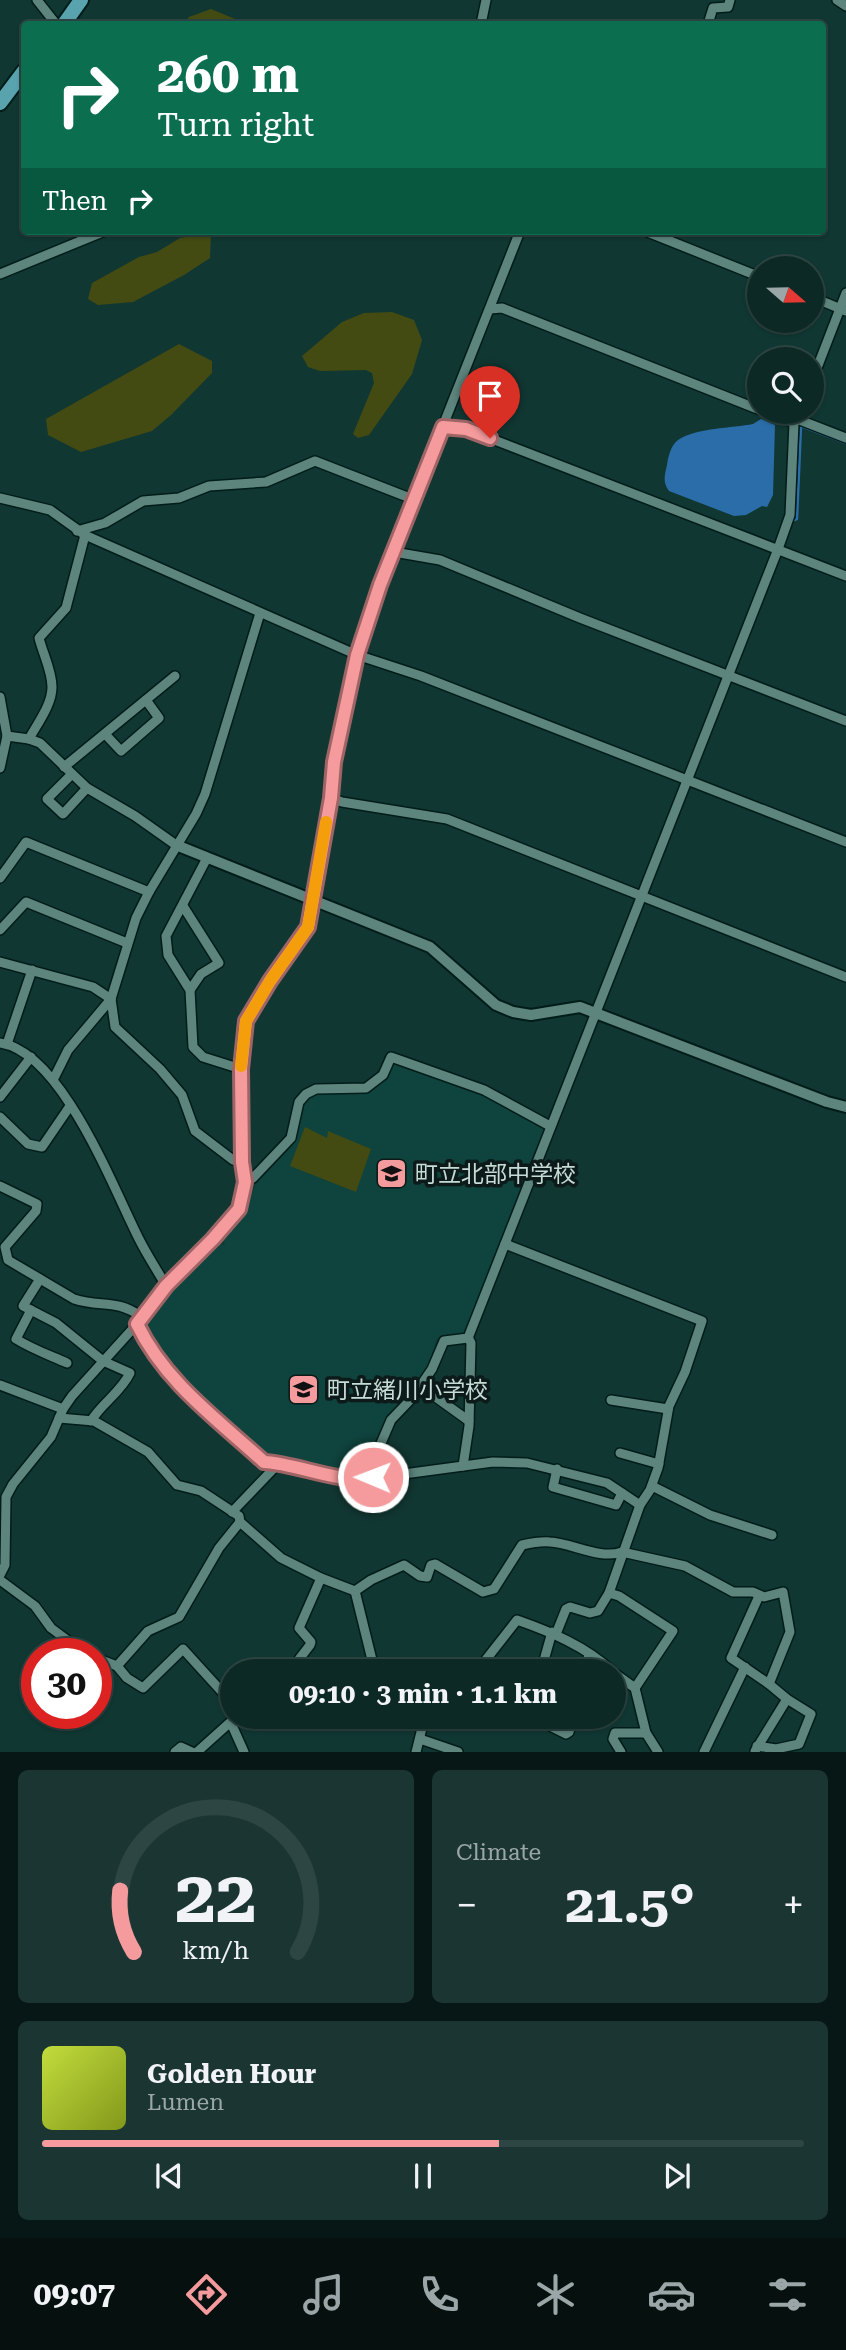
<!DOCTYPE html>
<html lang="en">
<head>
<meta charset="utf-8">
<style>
  :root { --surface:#0d2926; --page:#1b3532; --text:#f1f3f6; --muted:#9aa6a7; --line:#2d4543; --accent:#f59b9d }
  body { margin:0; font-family:"Roboto Serif","Noto Sans JP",serif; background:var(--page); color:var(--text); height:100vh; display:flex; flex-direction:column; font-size:26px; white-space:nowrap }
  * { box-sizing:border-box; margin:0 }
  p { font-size:23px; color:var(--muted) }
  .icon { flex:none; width:38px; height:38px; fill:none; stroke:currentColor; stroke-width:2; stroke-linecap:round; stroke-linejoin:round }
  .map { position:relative; height:1752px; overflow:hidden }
  .drawer { display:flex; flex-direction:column; gap:18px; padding:18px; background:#071715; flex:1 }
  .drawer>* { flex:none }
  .hud { position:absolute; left:21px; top:21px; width:805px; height:214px; border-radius:7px; box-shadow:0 2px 5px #0004,0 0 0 2px var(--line); background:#0b6e4f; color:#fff; overflow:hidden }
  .needle { width:46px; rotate:110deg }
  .controls { position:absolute; left:747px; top:256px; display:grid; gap:14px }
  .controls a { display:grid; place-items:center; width:77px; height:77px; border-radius:50%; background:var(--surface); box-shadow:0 2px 5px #0004,0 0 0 2px var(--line); font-size:35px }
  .speed { position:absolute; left:21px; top:1638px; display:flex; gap:14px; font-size:35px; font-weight:700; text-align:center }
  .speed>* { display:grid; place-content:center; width:91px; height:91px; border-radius:50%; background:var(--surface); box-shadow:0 2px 5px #0004,0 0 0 2px var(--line); line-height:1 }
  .speed .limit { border:10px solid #d22; background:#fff; color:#111 }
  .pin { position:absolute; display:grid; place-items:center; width:60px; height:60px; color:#fff; margin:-72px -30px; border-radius:50% 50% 50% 0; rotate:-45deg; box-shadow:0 0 7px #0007 }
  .pin .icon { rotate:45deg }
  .me { position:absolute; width:77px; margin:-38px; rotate:271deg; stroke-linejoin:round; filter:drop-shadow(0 0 5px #0008) }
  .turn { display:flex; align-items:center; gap:24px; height:147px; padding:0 21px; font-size:32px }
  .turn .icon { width:91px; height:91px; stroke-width:2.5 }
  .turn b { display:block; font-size:49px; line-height:60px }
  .then { display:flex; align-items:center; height:66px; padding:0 21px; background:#0003; gap:14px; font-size:26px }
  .big { font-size:52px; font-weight:700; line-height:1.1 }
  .drawer .card { flex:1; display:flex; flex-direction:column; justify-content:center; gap:10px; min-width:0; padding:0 24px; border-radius:10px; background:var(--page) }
  .drawer .dial { align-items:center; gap:0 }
  .dial svg { height:182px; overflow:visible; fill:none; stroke:var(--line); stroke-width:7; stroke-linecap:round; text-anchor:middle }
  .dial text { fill:var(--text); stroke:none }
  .song { display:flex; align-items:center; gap:21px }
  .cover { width:84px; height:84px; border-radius:10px; background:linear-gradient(135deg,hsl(70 70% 55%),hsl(70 70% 35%)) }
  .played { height:7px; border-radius:4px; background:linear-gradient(90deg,var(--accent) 60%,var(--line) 60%) }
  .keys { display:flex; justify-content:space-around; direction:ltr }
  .heat { display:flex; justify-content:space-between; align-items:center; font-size:38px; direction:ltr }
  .drawer .tiles { flex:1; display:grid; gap:18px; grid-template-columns:1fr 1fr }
  .card:last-child { grid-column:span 2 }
  .trip { position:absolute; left:220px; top:1659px; width:406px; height:70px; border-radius:35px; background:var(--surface); box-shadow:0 2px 5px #0004,0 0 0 2px var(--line); font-weight:700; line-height:70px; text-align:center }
  .tab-bar { display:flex; height:112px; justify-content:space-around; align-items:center; background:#05100f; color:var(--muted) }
  .tab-bar .icon { width:49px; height:49px }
  .tab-bar .current { color:var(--accent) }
  .tab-bar b { font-size:32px; color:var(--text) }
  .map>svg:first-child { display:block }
</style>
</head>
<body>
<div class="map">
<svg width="846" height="1752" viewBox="0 0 846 1752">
  <rect width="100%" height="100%" fill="#113732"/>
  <!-- built -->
  <polygon fill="#0f433d" points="394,1062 485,1094 544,1129 465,1332 461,1335 442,1335 436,1340 430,1368 383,1429 368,1474 362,1477 277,1458 265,1458 167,1366 143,1326 173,1288 214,1243 225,1245 222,1239 237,1223 247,1208 258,1177 293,1141 302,1104 315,1095 368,1090 386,1077"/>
  <!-- green -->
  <g fill="#434b13">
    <polygon points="211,9 247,24 183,24 189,17"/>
    <polygon points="197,231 211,231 210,258 184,275 133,302 98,305 88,299 92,283 139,257 157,252 180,238 193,236"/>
    <polygon points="392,312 414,320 422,340 412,374 369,435 358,438 353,434 374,383 372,373 366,370 320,371 308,367 302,356 342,322 364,313"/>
    <polygon points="179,344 212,361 212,373 171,415 152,431 81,452 48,435 46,419"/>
    <polygon points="305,1127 327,1138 328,1131 371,1149 356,1192 290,1166"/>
  </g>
  <!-- water -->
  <path fill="#2b6da9" d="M761,419l14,6 -2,70 -6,12 -5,-1 -16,9 -12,1 -65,-25c-7,-9 -4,-16 -2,-26 1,-8 4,-20 11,-25 17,-12 55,-12 75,-16z"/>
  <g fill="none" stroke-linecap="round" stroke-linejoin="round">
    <!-- stream -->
    <polyline stroke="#2b6da9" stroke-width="2.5" points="795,520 797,519 801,426 846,443"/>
    <defs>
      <g id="minor">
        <polyline points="37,0 56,24"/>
        <polyline points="837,0 846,6"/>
        <polyline points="481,24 486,0"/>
        <polyline points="708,24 713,8 728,7 730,0"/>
        <polyline points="645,231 760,277"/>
        <polyline points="0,274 105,231"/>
        <polyline points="812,297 846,311"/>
        <polyline points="490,309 502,308 760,410"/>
        <polyline points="812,381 846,293"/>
        <polyline points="763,411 794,423"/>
        <polyline points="797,419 846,438"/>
        <polyline points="443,427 466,429 846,576"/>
        <polyline points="0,498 50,510 85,535 357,655 421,676 846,842"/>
        <polyline points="77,531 105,523 143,501 179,498 209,486 266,482 315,461 415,500"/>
        <polyline points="394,552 440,560 580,618 846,721"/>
        <polyline points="0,697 7,736 0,768"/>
        <polyline points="105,734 121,751 159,718 146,700"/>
        <polyline points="7,736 29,739 40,743 87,788 135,816 176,845"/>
        <path d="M29,739c8,-15 23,-34 23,-52 0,-16 -9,-33 -13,-49l27,-30 19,-73"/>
        <polyline points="64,767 175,676"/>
        <polyline points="72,774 47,799 63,814 87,788"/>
        <polyline points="331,798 342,802 447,819 846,977"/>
        <polyline points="207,858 166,936 168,955 190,990 193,1047 203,1057 241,1069"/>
        <polyline points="0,878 26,842 149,892"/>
        <polyline points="183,906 219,963 201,974 190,990"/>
        <polyline points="0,930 26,902 127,943"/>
        <polyline points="0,962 93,987 111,999"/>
        <path d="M0,1043c62,9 113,145 139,196 8,16 18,31 27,47"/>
        <polyline points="7,1044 32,970"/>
        <polyline points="53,1080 68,1050 111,999"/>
        <polyline points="0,1097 31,1057"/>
        <polyline points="0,1117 28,1144 42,1147 70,1106"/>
        <polyline points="242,1162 233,1160 195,1131 182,1095 160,1069 115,1027 111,999 136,918 149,892 196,814 205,794 260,613"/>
        <polyline points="245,1182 253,1178 291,1138 299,1102 306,1094 316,1089 366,1088 383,1075 391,1057 484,1090 550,1126"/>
        <path d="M0,1186l37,18 -1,7 -31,36 3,13 66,39c27,9 41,-1 68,18"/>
        <polyline points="505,1244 702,1321 685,1372 669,1406 658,1468 650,1490 640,1505 609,1593 598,1611 590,1613 570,1607 566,1609 556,1634"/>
        <path d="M40,1279l-17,27 33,17 47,38 27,12c-9,19 -28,30 -39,48"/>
        <path d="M31,1310l-15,29c16,10 33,16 51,24"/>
        <path d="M137,1324c28,58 80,95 127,138l15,1 80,17 134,-18 34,1 80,20 33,22"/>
        <polyline points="0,1385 63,1409"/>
        <polyline points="437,1398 469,1421"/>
        <polyline points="611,1400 668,1409"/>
        <polyline points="59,1418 94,1421 148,1452 177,1485 201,1491 239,1516 240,1522 281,1558 321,1578 355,1591"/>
        <polyline points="620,1453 659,1464"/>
        <polyline points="463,1466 469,1426 471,1343 469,1339"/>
        <polyline points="557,1469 553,1487 616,1505 622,1493"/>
        <polyline points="373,1477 379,1448 391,1420 413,1397 432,1369 444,1341 468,1338 778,549 790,515 794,423 800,411"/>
        <polyline points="652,1486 710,1515 772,1535"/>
        <polyline points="232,1512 279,1463"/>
        <polyline points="0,1575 5,1565 6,1497 13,1484 51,1437 63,1409 72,1396 137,1324 166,1286 213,1239 238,1209 245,1182 242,1162 241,1069 246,1021 269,981 308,927 331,798 334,762 357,655 380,585 520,231"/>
        <polyline points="0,1580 35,1606 51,1628 86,1654"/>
        <path d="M355,1591l16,-11 33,-15 16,11 7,1 4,-12 4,-1 48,28 11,-3 28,-44c9,-2 19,-4 28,-3 22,1 50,18 72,10l63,14 48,26h20l11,5 19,-5 7,40 -21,52 18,15 24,15 -12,30 -23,5 -19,-3"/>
        <polyline points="355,1591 373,1664 379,1671"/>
        <polyline points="609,1593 619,1596 673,1631 635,1688"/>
        <polyline points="759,1596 731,1658 769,1684"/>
        <polyline points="96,1658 117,1666 148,1631 179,1617 219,1548 240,1522"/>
        <polyline points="117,1666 127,1678 143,1688 183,1649 233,1704"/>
        <polyline points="290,1671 310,1645 311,1642 299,1628 321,1578"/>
        <path d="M477,1671l40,-51c34,12 68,26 95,51"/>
        <polyline points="541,1671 552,1632"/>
        <polyline points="585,1671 589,1654"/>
        <polyline points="614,1673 635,1688 646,1733 658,1752"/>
        <polyline points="532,1717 566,1734 569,1732 573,1717"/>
        <polyline points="231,1723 244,1752"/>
        <polyline points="420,1739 458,1752"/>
        <polyline points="755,1751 787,1699"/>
        <polyline points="175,1752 181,1747 192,1752"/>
        <polyline points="197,1752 236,1717"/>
        <polyline points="416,1752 424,1720 427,1717"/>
        <polyline points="621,1752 613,1739 615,1733 646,1733"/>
        <polyline points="704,1752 745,1667"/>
      </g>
      <polyline id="tertiary" points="176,845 430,947 496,1005 513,1012 531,1015 580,1007 827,1102 846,1107"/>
      <g id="primary">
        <polyline points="64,24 81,0"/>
        <polyline points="0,103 24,71"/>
      </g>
    </defs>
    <!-- minor casing -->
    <use href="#minor" stroke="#011d1a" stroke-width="12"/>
    <!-- tertiary casing -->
    <use href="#tertiary" stroke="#011d1a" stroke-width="14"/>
    <!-- primary casing -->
    <use href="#primary" stroke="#011d1a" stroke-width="18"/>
    <!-- minor -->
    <use href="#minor" stroke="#5d847d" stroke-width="9"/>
    <!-- tertiary -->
    <use href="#tertiary" stroke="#5d847d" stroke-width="10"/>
    <!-- primary -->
    <use href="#primary" stroke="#58a3ae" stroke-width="14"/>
  </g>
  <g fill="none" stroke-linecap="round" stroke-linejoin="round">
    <defs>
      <path id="route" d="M373,1477c-36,7 -73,-13 -109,-15 -47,-43 -99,-80 -127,-138l29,-38 47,-47 26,-30 6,-27 -3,-20 -1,-93 5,-48 24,-40 38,-54 23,-129 3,-36 23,-107 23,-70 63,-158 23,2 24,9"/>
    </defs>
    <!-- route casing -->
    <use href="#route" stroke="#9f6566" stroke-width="18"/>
    <!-- route -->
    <use href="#route" stroke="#f59b9d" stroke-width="12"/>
    <!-- slow -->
    <polyline stroke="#f59e0b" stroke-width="12" points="241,1066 246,1021 270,981 308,927 326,822"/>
  </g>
  <!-- icons -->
  <defs>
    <symbol id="school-square" viewBox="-11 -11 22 22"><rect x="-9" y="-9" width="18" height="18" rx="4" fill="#f59b9d" stroke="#0c1b19"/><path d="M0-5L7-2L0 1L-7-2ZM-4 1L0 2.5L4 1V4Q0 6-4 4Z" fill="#111"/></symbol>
  </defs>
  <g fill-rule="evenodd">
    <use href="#school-square" x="374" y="1156" width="35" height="35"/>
    <use href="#school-square" x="286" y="1372" width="35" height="35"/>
  </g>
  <g text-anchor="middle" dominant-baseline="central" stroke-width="7" stroke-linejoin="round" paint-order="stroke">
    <!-- poi labels -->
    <g font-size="23" fill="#c6dad6" stroke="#0c1b19" text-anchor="start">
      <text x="415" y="1174">町立北部中学校</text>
      <text x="327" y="1390">町立緒川小学校</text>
    </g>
  </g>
</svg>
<div class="controls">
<a><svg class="needle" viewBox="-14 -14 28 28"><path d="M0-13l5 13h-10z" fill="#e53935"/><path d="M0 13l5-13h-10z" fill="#9aa6a7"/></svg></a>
<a><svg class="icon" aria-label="search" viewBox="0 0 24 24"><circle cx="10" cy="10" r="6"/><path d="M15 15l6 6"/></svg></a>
</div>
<div class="speed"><div class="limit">30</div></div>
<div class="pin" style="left:490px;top:438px;background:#d93025"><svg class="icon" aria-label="arrive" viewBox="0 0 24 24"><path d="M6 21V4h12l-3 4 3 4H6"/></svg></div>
<svg class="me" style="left:373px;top:1477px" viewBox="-20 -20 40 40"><circle r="17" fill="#f59b9d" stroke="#fff" stroke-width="3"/><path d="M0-11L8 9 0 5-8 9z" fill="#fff"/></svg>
<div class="trip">09:10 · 3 min · 1.1 km</div>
<div class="hud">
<div class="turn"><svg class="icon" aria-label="right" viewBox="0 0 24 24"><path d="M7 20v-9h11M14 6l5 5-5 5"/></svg><div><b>260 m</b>Turn right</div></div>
<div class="then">Then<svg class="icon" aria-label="right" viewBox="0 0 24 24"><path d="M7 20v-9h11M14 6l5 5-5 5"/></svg></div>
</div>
</div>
<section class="drawer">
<div class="tiles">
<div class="card dial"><svg viewBox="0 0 100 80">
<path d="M14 69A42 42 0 1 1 86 69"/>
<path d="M14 69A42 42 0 0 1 8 42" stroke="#f59b9d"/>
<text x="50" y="56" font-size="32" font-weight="700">22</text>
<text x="50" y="72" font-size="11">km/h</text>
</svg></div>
<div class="card"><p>Climate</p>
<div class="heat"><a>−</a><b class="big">21.5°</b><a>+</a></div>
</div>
<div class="card">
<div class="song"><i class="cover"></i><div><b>Golden Hour</b><p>Lumen</p></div></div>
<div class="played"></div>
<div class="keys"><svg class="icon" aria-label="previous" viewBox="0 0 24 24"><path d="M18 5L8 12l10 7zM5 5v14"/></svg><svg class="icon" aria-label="pause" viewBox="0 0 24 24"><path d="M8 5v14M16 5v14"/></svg><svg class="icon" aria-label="next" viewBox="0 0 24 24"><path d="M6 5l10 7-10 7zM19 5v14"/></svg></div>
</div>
</div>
</section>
<nav class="tab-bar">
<b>09:07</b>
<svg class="icon current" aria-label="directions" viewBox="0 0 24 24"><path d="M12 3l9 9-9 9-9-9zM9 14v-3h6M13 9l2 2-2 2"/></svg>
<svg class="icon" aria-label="music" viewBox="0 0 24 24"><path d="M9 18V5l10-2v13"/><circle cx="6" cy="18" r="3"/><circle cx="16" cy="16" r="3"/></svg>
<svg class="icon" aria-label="phone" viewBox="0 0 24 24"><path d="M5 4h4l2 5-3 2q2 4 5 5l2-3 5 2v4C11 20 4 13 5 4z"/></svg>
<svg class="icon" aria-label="climate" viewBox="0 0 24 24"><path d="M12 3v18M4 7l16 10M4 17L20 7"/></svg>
<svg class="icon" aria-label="car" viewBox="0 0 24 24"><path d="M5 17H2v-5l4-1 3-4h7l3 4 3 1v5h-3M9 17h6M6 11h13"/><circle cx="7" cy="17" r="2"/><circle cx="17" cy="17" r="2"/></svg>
<svg class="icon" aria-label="filters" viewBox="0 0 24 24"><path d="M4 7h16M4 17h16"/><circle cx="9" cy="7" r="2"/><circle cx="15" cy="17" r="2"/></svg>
</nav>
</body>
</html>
